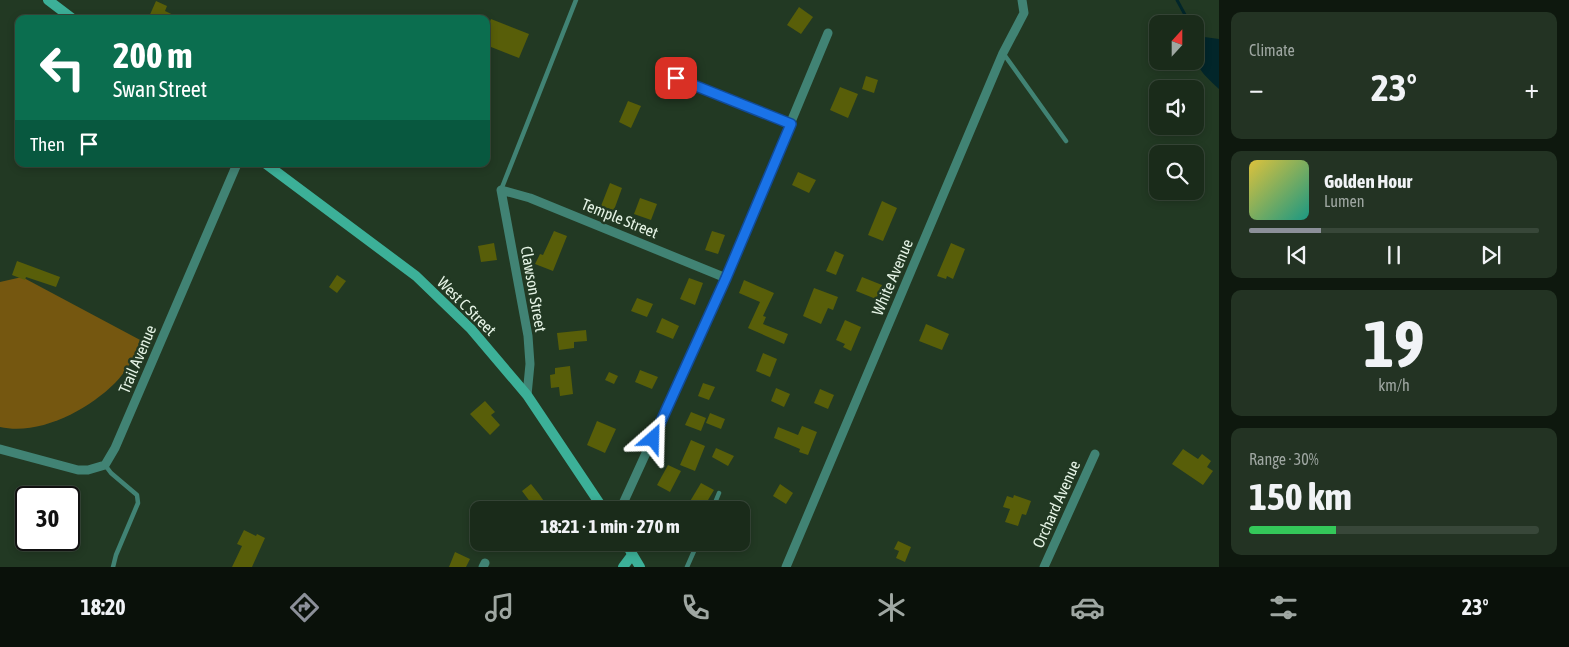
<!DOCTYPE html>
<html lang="en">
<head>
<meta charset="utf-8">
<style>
  :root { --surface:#1a2b1a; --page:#233323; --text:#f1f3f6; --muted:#9fa7a2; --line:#384739; --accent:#8c9099 }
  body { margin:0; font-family:"Asap Condensed",sans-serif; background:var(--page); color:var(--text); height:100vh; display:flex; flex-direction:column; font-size:19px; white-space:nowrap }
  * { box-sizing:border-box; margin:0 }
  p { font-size:16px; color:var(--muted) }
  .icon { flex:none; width:28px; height:28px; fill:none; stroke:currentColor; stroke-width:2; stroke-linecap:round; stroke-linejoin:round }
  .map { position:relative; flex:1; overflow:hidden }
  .side { display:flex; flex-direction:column; gap:12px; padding:12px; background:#0e180e; width:350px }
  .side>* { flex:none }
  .hud { position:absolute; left:15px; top:15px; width:475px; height:152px; border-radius:10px; box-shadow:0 2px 8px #0003,0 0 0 1px var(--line); background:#0b6e4f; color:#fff; overflow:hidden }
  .needle { width:32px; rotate:21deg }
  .fabs { position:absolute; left:1149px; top:15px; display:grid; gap:10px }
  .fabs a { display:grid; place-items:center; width:55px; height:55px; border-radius:10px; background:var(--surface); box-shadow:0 2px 8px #0003,0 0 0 1px var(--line); font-size:25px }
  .speed { position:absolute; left:15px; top:486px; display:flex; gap:10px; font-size:25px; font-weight:700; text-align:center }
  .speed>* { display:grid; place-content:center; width:65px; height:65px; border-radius:50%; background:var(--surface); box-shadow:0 2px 8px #0003,0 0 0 1px var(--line); line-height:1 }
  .speed .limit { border:2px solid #111; border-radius:8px; background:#fff; color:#111 }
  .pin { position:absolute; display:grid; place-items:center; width:42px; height:42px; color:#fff; margin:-21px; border-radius:10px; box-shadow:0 2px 8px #0006 }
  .me { position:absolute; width:55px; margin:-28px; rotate:25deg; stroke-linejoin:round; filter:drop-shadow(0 0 4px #0008) }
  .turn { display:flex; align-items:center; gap:18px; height:105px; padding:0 15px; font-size:22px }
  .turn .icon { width:65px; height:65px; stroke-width:2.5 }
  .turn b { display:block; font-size:35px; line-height:42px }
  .then { display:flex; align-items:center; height:48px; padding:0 15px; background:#0003; gap:10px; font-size:19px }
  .big { font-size:38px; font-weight:700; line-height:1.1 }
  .side .tile { flex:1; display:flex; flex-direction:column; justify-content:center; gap:8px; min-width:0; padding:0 18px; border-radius:10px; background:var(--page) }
  .side .dial { align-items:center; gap:0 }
  .dial b { font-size:65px; line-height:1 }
  .song { display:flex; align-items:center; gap:15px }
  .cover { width:60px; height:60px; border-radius:8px; background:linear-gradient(135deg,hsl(50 70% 55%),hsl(170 70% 35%)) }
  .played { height:5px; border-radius:2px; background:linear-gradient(90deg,var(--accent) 25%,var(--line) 25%) }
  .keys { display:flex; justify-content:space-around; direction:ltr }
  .heat { display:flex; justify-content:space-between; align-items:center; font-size:28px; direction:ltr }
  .charge { height:8px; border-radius:4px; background:linear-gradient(90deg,#34c759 30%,var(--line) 0) }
  .trip { position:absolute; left:470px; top:501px; width:280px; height:50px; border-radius:10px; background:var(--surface); box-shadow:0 2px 8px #0003,0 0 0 1px var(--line); font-weight:700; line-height:50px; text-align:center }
  .dock { display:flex; height:80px; justify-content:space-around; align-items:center; background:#0a110a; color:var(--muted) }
  .dock .icon { width:35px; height:35px }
  .dock .current { color:var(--accent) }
  .dock b { font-size:22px; color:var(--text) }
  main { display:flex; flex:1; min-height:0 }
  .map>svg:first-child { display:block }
</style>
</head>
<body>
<main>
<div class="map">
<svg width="1219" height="567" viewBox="0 0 1219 567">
  <rect width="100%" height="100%" fill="#223923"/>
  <!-- green -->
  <path fill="#755710" d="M22,277l120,64c-7,14 -15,30 -27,42 -27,27 -76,53 -115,44v-145z"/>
  <!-- water -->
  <path fill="#02262a" d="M1197,36l22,3v50c-21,-20 -26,-23 -22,-53z"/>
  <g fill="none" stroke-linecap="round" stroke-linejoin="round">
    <!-- stream -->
    <polyline stroke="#02262a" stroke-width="3" points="1177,0 1190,24"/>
  </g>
  <!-- building -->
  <g fill="#585e09">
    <polygon points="156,1 167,6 165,11 182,19 148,19"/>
    <polygon points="799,7 813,17 801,34 787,25"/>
    <polygon points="491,19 529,34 519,58 486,45 486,31"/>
    <polygon points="866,76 878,80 874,93 862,89"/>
    <polygon points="840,87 858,94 848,118 830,110"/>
    <polygon points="628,101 641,106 631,128 619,122"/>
    <polygon points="798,172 816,180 809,193 792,185"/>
    <polygon points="610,183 622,188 614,210 601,206"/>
    <polygon points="640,198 657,204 651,220 634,214"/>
    <polygon points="882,201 897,208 883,241 868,235"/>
    <polygon points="554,231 567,236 553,271 535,264 540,254 543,255"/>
    <polygon points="712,231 725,235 718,254 705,250"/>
    <polygon points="494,243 497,260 481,262 478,246"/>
    <polygon points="951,243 965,249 953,279 947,276 946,279 937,276"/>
    <polygon points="835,251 844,255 836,275 826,271"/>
    <polygon points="17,261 60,277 56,287 26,277 25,280 12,275"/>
    <polygon points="337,275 346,281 337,293 329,287"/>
    <polygon points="862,277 882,285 876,299 856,291"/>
    <polygon points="689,278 703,283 695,305 680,299"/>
    <polygon points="744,280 774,293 763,316 766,317 763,324 788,334 784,344 748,328 760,302 739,293"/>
    <polygon points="814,288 838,297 833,310 828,308 821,324 803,316"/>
    <polygon points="637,298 653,304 647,317 631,311"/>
    <polygon points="662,318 679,326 673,339 656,332"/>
    <polygon points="845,320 861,327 851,351 843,347 845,344 836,340"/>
    <polygon points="926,324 949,334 942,350 919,341"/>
    <polygon points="586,330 587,341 574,342 574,348 559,350 557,333"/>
    <polygon points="763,353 777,359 770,377 756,371"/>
    <polygon points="570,366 573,394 560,396 559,387 551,388 550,375 555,374 555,368"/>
    <polygon points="640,370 658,377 652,389 635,382"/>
    <polygon points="609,372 618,376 614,384 605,380"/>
    <polygon points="703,383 715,387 709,400 698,396"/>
    <polygon points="776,388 790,394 784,407 771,401"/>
    <polygon points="820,389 834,395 828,409 814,403"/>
    <polygon points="485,401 495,412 491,415 500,425 490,435 470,414"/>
    <polygon points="691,412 706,418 701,431 685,425"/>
    <polygon points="710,413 725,419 721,429 706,423"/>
    <polygon points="597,421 616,429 605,453 587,445"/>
    <polygon points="802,426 817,432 808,455 799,452 800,449 774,438 778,427 798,435"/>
    <polygon points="691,440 705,446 695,471 680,465"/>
    <polygon points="716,448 734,456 728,466 712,457"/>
    <polygon points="1183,449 1198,459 1202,454 1211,461 1207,467 1213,471 1203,485 1172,464"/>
    <polygon points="668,465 681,471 670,492 657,485"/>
    <polygon points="701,483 714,490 702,510 689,503"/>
    <polygon points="531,484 539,494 550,510 521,510 531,503 522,491"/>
    <polygon points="780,484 793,493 786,504 773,496"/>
    <polygon points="1014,495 1031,501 1026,515 1022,514 1018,526 1005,522 1010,509 1003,507 1007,496 1013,498"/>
    <polygon points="244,530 256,536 257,534 265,538 252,567 232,567 242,546 237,544"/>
    <polygon points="898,541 911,547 905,562 896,558 899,551 894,549"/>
    <polygon points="455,552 470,559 466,567 449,567"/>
  </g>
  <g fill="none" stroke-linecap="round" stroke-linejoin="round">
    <!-- lane -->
    <g stroke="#418374" stroke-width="4.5">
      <polyline points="1003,53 1066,141"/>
      <polyline points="501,190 576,0"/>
      <polyline points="105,465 111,473 137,495 138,503 116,555 113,567"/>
      <polyline points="712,510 719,493"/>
      <polyline points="687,567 698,542"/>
    </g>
    <!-- street -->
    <g stroke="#418374" stroke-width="9">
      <polyline points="676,78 791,124"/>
      <polyline points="527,395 530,364 528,336 501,190 530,198 726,278"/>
      <polyline points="0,449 78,470 88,470 105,465 115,448 237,164"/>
      <polyline points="620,510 726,278 828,33"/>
      <polyline points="483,567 485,563"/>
      <polyline points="786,567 1003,53 1024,13 1022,0"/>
      <polyline points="1044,567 1095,454"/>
    </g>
    <!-- secondary -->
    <g stroke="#3cb098" stroke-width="10">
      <polyline points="48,0 73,19"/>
      <polyline points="266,164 416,276 471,329 527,395 604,510"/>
      <polyline points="625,542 640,567"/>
      <polyline points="623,567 632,555"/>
    </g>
  </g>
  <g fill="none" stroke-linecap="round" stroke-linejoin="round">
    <defs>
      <polyline id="route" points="653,439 726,278 791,124 676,78"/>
    </defs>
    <!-- route casing -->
    <use href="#route" stroke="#114b97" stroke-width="12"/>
    <!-- route -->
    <use href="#route" stroke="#1a73e8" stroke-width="9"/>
  </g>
  <g text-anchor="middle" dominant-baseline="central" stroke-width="5" stroke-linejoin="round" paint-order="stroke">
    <!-- street labels -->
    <g font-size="16" fill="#e5f3e5" stroke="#223923">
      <text transform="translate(620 218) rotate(22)">Temple Street</text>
      <text transform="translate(892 277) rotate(-67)">White Avenue</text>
      <text transform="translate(534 289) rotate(80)">Clawson Street</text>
      <text transform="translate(467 306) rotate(45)">West C Street</text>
      <text transform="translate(137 359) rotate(-67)">Trail Avenue</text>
      <text transform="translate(1056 504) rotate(-66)">Orchard Avenue</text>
    </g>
  </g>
</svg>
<div class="fabs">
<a><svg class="needle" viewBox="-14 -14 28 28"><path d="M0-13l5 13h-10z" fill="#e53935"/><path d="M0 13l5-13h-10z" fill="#9fa7a2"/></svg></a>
<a><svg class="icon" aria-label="sound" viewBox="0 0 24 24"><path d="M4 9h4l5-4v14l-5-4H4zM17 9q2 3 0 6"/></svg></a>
<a><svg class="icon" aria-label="search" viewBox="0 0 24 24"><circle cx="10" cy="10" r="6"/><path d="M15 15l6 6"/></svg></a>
</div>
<div class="speed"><div class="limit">30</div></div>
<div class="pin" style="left:676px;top:78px;background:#d93025"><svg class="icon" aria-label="arrive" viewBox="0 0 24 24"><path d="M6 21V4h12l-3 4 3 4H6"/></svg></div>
<svg class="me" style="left:653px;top:439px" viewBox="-20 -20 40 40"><path d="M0-17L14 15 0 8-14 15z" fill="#1a73e8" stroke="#fff" stroke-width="4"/></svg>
<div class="trip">18:21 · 1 min · 270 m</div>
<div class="hud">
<div class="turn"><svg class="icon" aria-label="left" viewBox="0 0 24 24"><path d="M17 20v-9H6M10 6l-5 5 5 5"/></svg><div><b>200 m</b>Swan Street</div></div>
<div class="then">Then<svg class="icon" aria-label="arrive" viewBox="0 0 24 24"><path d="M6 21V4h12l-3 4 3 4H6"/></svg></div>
</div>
</div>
<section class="side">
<div class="tile"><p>Climate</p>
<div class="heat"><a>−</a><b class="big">23°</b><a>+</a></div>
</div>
<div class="tile">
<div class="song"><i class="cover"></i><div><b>Golden Hour</b><p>Lumen</p></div></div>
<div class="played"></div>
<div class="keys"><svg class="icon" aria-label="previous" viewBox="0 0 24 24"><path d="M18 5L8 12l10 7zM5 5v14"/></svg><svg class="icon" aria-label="pause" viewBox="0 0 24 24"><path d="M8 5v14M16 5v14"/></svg><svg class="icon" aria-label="next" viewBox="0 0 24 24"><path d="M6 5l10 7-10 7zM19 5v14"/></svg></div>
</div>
<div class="tile dial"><b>19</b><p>km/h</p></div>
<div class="tile"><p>Range · 30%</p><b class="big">150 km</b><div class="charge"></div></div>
</section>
</main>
<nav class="dock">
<b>18:20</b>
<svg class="icon current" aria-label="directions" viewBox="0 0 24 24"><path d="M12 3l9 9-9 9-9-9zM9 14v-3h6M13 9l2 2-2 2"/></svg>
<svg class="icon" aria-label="music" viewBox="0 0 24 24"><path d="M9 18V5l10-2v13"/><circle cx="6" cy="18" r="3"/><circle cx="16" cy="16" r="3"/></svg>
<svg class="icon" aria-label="phone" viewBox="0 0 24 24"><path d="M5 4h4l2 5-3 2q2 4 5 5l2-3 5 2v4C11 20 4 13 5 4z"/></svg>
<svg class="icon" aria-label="climate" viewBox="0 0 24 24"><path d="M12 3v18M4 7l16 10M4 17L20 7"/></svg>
<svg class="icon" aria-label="car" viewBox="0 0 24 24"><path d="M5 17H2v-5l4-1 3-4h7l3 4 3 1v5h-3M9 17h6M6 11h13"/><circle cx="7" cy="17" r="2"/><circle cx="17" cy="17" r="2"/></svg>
<svg class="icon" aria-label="filters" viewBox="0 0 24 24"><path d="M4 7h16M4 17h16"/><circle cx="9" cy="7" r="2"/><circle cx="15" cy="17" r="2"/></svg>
<b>23°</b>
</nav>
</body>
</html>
